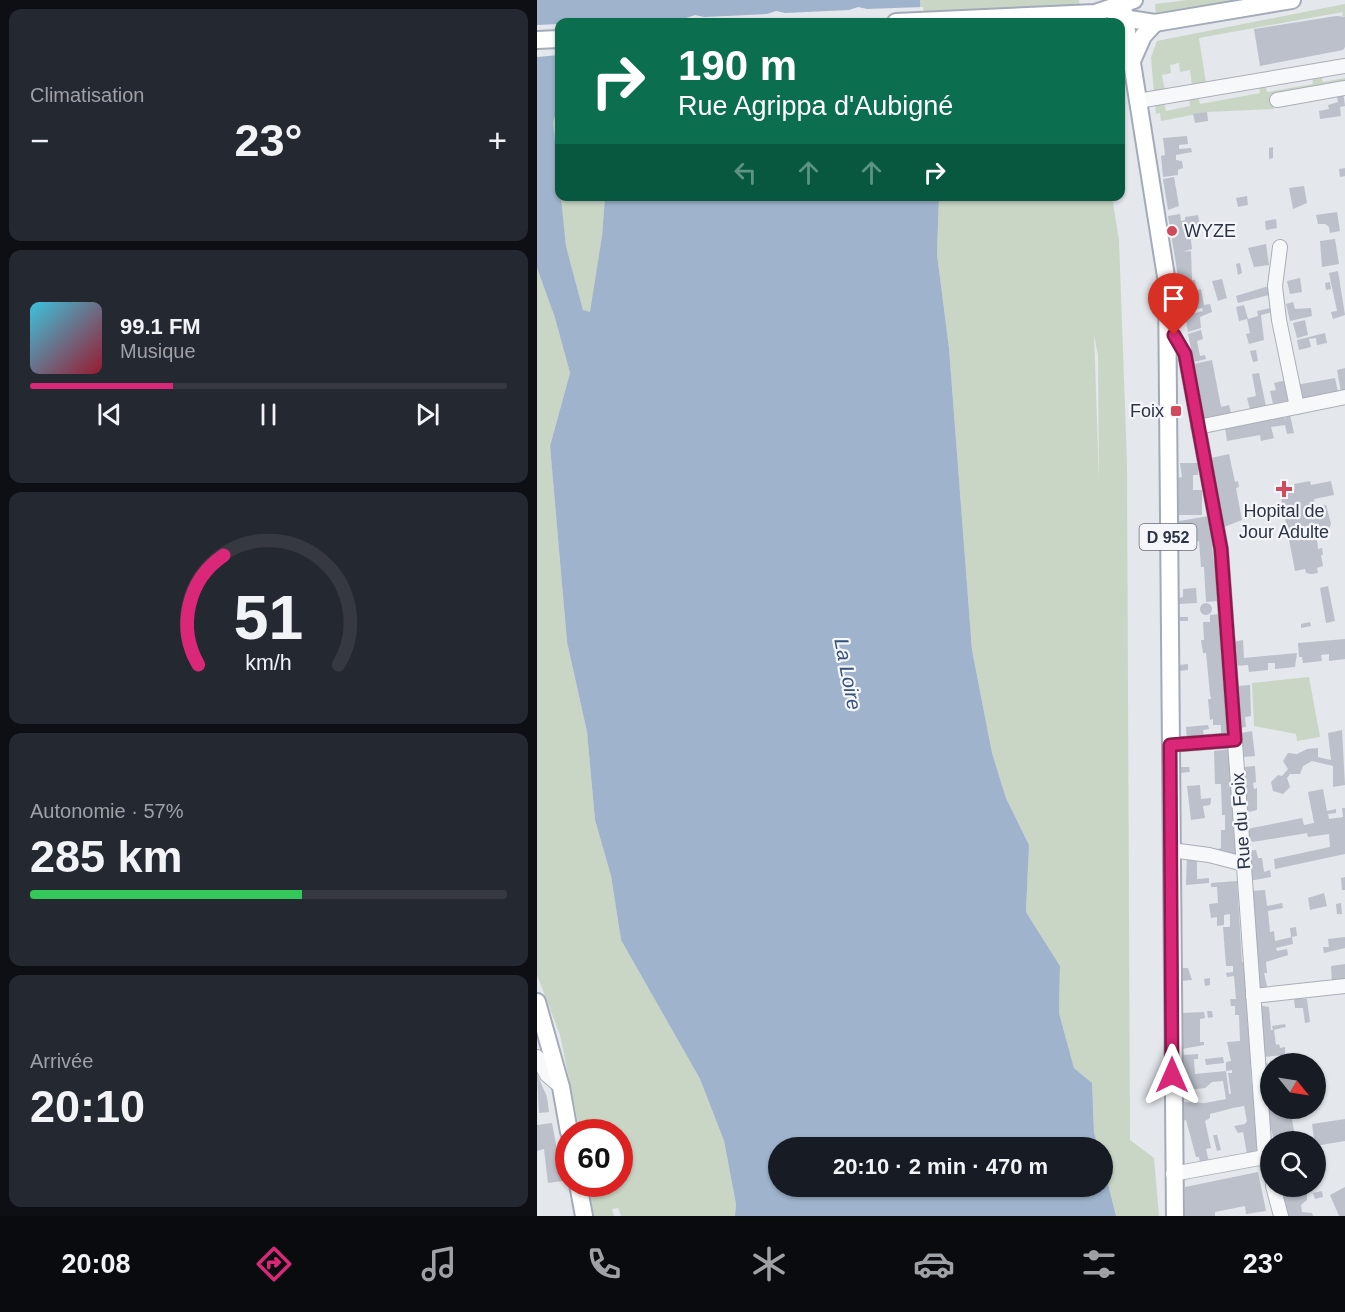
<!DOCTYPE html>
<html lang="fr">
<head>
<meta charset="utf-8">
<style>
  :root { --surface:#171b24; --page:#242831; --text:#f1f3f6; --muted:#9ea1a6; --line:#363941; --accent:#db2777 }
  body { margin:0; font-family:Helvetica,sans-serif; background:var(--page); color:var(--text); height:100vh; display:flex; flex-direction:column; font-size:22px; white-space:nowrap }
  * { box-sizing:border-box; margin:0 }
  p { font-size:20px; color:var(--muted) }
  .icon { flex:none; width:33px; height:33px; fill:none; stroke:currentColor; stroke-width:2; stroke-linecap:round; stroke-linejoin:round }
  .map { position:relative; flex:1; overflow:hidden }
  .details { display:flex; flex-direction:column; gap:9px; padding:9px; background:#0d0f14; width:537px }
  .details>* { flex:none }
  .banner { position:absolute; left:18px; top:18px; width:570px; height:183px; border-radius:12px; box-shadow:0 2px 4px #0004; background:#0b6e4f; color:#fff; overflow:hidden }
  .needle { width:39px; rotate:120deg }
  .controls { position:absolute; left:723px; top:1053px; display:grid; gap:12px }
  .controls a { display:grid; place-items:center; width:66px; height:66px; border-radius:50%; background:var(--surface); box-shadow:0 2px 4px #0004; font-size:30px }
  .speed { position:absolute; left:18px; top:1119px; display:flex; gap:12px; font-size:30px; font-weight:700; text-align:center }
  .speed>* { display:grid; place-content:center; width:78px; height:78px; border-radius:50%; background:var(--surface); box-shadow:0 2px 4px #0004; line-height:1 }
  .speed .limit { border:9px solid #d22; background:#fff; color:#111 }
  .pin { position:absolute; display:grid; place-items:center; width:51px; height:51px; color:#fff; margin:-62px -26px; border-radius:50% 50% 50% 0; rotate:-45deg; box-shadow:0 0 6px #0007 }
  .pin .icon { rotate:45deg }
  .me { position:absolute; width:66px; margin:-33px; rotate:0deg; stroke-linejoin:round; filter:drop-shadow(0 0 4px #0008) }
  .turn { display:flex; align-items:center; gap:21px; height:126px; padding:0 24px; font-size:27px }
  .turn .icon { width:78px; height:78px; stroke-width:2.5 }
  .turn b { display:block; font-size:42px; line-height:51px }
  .lanes { display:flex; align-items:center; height:57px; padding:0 24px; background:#0003; justify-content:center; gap:30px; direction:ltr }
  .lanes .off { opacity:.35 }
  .big { font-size:45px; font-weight:700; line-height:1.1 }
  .details .card { flex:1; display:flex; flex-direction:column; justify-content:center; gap:9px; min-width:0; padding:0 21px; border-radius:12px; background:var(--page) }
  .details .dial { align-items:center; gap:0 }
  .dial svg { height:156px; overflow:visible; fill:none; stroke:var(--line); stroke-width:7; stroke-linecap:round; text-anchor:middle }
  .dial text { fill:var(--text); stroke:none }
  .song { display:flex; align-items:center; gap:18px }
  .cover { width:72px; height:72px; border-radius:9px; background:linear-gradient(135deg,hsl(190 70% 55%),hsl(350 70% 35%)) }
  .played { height:6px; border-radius:3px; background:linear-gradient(90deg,var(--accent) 30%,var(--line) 30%) }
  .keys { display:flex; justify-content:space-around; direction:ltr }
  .heat { display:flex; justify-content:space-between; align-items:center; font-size:33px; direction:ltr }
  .charge { height:9px; border-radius:4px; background:linear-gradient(90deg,#34c759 57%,var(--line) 0) }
  .trip { position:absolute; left:231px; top:1137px; width:345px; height:60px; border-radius:30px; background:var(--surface); box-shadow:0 2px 4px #0004; font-weight:700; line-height:60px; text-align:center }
  .dock { display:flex; height:96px; justify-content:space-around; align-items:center; background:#090b0e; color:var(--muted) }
  .dock .icon { width:42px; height:42px }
  .dock .active { color:var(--accent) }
  .dock b { font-size:27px; color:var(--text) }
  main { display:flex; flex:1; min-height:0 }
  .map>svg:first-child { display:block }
</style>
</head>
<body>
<main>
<section class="details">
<div class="card"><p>Climatisation</p>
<div class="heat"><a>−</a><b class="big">23°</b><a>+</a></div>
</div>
<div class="card">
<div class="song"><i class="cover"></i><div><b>99.1 FM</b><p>Musique</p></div></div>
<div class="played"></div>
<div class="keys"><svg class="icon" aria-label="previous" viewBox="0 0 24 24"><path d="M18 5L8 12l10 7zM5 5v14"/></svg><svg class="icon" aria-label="pause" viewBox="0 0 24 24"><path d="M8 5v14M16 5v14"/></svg><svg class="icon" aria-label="next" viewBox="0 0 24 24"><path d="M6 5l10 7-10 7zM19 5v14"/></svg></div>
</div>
<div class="card dial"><svg viewBox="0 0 100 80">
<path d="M14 69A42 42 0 1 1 86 69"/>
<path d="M14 69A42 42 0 0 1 27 13" stroke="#db2777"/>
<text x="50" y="56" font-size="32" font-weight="700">51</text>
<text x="50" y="72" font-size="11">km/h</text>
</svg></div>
<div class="card"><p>Autonomie · 57%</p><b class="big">285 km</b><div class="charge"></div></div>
<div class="card"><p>Arrivée</p><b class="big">20:10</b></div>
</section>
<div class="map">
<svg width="808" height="1216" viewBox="0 0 808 1216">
  <rect width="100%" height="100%" fill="#e4e7ec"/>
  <!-- green -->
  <g fill="#c9d6c5" fill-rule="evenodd">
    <polygon points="383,0 542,0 545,22 384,22"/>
    <polygon points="651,0 735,0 619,17 618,4"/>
    <polygon points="808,4 808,17 805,16 806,12 662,38 669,84 655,86 653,70 643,72 642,63 633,65 634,73 625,75 628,92 617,93 614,57 620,41"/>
    <polygon points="784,74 786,82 808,78 808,86 738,98 737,109 670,112 624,121 623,113 619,114 618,104 627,102 629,111 653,106 652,97 661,96 663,104 723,93 722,85 728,84 730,92 776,84 775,75"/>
    <polygon points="22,104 22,196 16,121"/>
    <polygon points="23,197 68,197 65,236 54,313 46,310 29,246"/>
    <path d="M402,197h173l7,43 8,223 3,677 24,18 5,58h-43l-13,-52v-16l-5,-1 -4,-15 -2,-49 -18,-15 -15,-55 1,-47 -34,-54 3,-67 -23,-47 -14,-45 -20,-103 -23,-302 -12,-94zM557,334l4,22 1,124z"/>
    <polygon points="0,268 18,318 33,373 13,446 30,642 50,732 58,820 74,876 84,940 163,1079 187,1141 199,1204 198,1216 84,1216 81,1208 75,1209 77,1216 57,1216 51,1184 82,1184 82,1132 43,1132 23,1035 0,975"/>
    <polygon points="772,677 783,737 760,741 759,734 717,726 715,683"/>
  </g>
  <!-- water -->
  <polygon fill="#9fb4cc" points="0,0 383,0 384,22 22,22 22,104 16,122 29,246 46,310 53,312 65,236 68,197 402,197 400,254 412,348 435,650 455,753 469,798 492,845 489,912 523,966 522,1013 537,1068 555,1083 557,1132 561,1147 242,1148 242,1186 566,1186 566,1164 579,1216 198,1216 199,1204 187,1141 163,1079 84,940 74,876 58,820 50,732 30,642 13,446 33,373 18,318 0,268"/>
  <!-- pier -->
  <g fill="#e4e7ec">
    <polygon points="321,7 330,9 386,7 387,22 63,22 77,19 85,21 149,18 158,15 167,17 230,14 239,11 248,13 312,10"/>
    <polygon points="22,24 22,55 0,57 0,25"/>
  </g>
  <!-- building -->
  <g fill="#bbc0ca">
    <polygon points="799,16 808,17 808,47 806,50 723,66 717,29"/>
    <polygon points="806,91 808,106 803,107 804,116 783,119 782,111 792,109 791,105 801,102 799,92"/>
    <polygon points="670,112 671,121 658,123 656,114"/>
    <polygon points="650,136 651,144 642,145 642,149 654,148 655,152 639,155 639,160 645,161 646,168 641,170 641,175 626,177 624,156 628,155 626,138"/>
    <polygon points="736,147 736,158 732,159 732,148"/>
    <polygon points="808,168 808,176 803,177 802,169"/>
    <polygon points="637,177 642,206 631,210 626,179"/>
    <polygon points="767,186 770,203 756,209 752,188"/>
    <polygon points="710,196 711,205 701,207 699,198"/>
    <polygon points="800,212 803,231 793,233 792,227 788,224 781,224 779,215"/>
    <polygon points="643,214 644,221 648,220 648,217 661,215 664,231 653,233 655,249 646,252 654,251 655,280 658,280 660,290 664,289 667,305 673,304 675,312 663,317 664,328 651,332 648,316 666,311 665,308 647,312 631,216"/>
    <polygon points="739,219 740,228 729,230 728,221"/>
    <polygon points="798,239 802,264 785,267 783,241"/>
    <polygon points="729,244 732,265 717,267 711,248"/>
    <polygon points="703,263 705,273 701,275 699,264"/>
    <polygon points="801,271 808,315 796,319 794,312 800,311 792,273"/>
    <polygon points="763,278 765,292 753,294 750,281"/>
    <polygon points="685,279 690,298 681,301 675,281"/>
    <polygon points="793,282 794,289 789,290 788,283"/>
    <polygon points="735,285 736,294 701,303 699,296"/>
    <polygon points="756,302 758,309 774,308 775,316 753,321 749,304"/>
    <polygon points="707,305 711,319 721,316 720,311 734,308 736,312 724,315 727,340 712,344 709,334 713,333 710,319 702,321 699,307"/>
    <polygon points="768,320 771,335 760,338 756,323"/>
    <polygon points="664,330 666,339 660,341 663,356 668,355 669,359 657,362 651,334"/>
    <polygon points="788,333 790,343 780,345 779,338 772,339 774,347 762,350 760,340"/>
    <polygon points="719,350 721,361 716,362 713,351"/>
    <polygon points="675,360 684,407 692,405 694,413 667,418 657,364"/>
    <polygon points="808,368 808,391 804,392 800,370"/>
    <polygon points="722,373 729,406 713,409 710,398 719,396 715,374"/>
    <polygon points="798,378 801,392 763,399 759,385"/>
    <polygon points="750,380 756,400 736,404 733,391 739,390 737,383"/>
    <polygon points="753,415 757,433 750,434 748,425 734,427 737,438 724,441 723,435 690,441 688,428 747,417 749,420 748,416"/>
    <polygon points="692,454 698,482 701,481 702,487 699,488 705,520 687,527 674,458"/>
    <polygon points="643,463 661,463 661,475 656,475 656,490 665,490 665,515 642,515 641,478 645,477"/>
    <polygon points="773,481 774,485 794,481 797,495 777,499 778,504 774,504 776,515 770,516 770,518 782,516 780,507 789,505 794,524 792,529 786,531 786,535 777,536 776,533 773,534 775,540 780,539 781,549 785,548 786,555 784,555 786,566 780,568 781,573 774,574 769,573 768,569 758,571 743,492 758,489 757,484"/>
    <polygon points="672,516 677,565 680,565 681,601 669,602 667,567 664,567 662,541 651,543 650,527 642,528 642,521"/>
    <polygon points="791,586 798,621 789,623 783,588"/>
    <polygon points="659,588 660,603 642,604 642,598 646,597 646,589"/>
    <circle cx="669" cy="609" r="6"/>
    <polygon points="682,614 692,730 689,734 684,735 684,725 676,725 676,719 673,720 671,699 674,699 673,694 669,653 666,653 664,640 667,640 666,622 673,622 673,615"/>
    <rect x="642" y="617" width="9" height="4"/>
    <polygon points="773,622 774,626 764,628 764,624"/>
    <polygon points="808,639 808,659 792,661 792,654 784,655 785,661 766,663 765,657 762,657 761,643"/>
    <polygon points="706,640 707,658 760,653 758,667 738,669 738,663 731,663 731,670 712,672 711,665 698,666 696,642"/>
    <polygon points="651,664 651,670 642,671 642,665"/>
    <polygon points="713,685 714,716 708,717 709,727 703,728 700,686"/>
    <polygon points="671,725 672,729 666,730 667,738 650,740 649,727"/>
    <polygon points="805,730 808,785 796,787 796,766 775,761 766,766 763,774 753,774 750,778 753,787 746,794 736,791 734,782 741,775 745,776 751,769 746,761 751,753 760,754 770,749 781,748 781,757 794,760 791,733"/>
    <polygon points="715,731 718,756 707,757 704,733"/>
    <polygon points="694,749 697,814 699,859 681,855 681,849 684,848 684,830 688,830 688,815 685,815 684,784 678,784 677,751"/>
    <polygon points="718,766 719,782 716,783 717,789 720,788 720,810 708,813 707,767"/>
    <polygon points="643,767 652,767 653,772 643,773"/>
    <polygon points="663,785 664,799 674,798 674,801 673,805 666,806 668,818 654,820 650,786"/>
    <polygon points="786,789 790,811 799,809 799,813 791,814 792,819 806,817 805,808 808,808 808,854 738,869 737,859 793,847 792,834 771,837 770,833 716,842 711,839 710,829 765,818 767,825 777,823 771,792"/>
    <polygon points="719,850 721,858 725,858 727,872 733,870 734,877 712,881 708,851"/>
    <polygon points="650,852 660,854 660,879 672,878 672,883 649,885"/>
    <polygon points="808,877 808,890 805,890 804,878"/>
    <polygon points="700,881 705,962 708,962 713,1023 710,1024 713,1031 714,1079 723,1147 720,1152 710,1154 706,1132 701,1133 697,1126 708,1124 710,1121 707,1106 696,1108 673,1114 673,1118 668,1121 674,1148 669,1149 672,1162 663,1163 662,1157 659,1157 649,1120 645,1121 645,1102 668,1103 689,1099 686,1081 675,1082 668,1088 650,1090 650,1087 646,1087 645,1055 661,1054 661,1059 657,1059 658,1074 689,1071 692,1094 694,1094 691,1073 695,1073 695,1070 689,1071 689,1062 694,1061 690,1042 703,1041 702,1015 698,1015 698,1006 694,1006 693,999 699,999 697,976 690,977 689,973 696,972 696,966 689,966 686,927 693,927 693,914 687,915 687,925 680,926 680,917 674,918 672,904 681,903 680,887 674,887 674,883"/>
    <polygon points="728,890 730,906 745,903 746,908 731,911 733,932 737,931 738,941 755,937 756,944 739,948 740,951 750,949 751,955 729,962 730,973 727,973 731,990 724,991 719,987 713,891"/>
    <polygon points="787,893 790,906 773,910 771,898"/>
    <polygon points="804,903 805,914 800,914 799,904"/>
    <polygon points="759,927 760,936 754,937 753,928"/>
    <polygon points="808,937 808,948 787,953 786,947 792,947 791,939"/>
    <polygon points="808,964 808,980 795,982 794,966"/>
    <polygon points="643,968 651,968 655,980 644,981"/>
    <polygon points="673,978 673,985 668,986 667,979"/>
    <polygon points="757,998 770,999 773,1022 768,1023 766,1008 758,1008"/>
    <polygon points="721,1005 732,1007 734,1030 737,1030 739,1045 742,1044 743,1048 748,1047 748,1055 725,1057"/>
    <polygon points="670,1011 675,1011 676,1017 671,1018"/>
    <polygon points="667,1012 668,1018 663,1019 663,1042 667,1042 667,1045 645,1049 645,1013"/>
    <polygon points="748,1024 749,1027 736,1030 735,1026"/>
    <polygon points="686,1057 687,1063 669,1065 668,1059"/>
    <polygon points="734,1063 734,1086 727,1086 725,1064"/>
    <polygon points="0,1074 10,1097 12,1112 2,1113"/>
    <polygon points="728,1101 734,1101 734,1108 753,1108 759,1142 737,1142"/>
    <polygon points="808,1119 808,1141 778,1146 775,1124"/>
    <polygon points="15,1123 26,1181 11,1183 7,1149 0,1151 0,1125"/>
    <polygon points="676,1135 680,1135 684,1150 680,1151"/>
    <polygon points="721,1172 729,1211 709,1214 708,1206 678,1212 678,1216 648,1216 648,1187"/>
    <polygon points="743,1186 770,1186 770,1200 764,1205 765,1212 775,1213 776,1216 749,1216"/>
    <polygon points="808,1187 808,1216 802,1216 793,1195"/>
    <polygon points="785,1191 786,1197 778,1199 776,1193"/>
  </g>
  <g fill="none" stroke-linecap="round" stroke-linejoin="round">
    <defs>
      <g id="minor">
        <polyline points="740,100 808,88"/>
        <polyline points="601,101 808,66"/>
        <polyline points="743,247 738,286 742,320 760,407"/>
        <polyline points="631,329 648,354 684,549 728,1157 734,1177"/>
        <polyline points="661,427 808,397"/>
        <polyline points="633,745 698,740"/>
        <polyline points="634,850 672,855 707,864"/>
        <polyline points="716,996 808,986"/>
        <polyline points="0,1057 10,1075 24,1087"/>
        <polyline points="636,1174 728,1157"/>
        <polyline points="736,1186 744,1216"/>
      </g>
      <g id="major">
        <polyline points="585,0 630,283 638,1216"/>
        <polyline points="579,17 618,23 755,0"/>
        <polyline points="359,22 558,13 597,0"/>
        <polyline points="0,40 22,39"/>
        <polyline points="595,61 606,36 618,23"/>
        <polyline points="0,1002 24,1087 32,1132"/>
        <polyline points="41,1184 47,1216"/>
      </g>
    </defs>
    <!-- minor casing -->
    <use href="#minor" stroke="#a9aeb7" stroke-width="16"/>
    <!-- major casing -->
    <use href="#major" stroke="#a3abb8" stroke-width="20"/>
    <!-- minor -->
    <use href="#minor" stroke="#f7f8fa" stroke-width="14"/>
    <!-- major -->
    <use href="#major" stroke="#fff" stroke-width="16"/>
  </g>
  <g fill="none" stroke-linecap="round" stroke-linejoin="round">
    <defs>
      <polyline id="route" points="635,1075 633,745 698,740 684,549 648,354 637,335"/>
    </defs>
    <!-- route casing -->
    <use href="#route" stroke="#8e194d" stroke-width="15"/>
    <!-- route -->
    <use href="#route" stroke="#db2777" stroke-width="10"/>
  </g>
  <!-- markers -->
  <g fill="#d1495b" stroke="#f4f6f9" stroke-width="2">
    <circle cx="635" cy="231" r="6"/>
    <rect x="633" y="405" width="12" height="12" rx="3"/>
    <path d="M744 480h6v6h6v6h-6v6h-6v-6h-6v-6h6z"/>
  </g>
  <g text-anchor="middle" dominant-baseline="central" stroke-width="4.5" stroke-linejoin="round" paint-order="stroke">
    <!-- shield labels -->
    <rect fill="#f4f6f9" stroke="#676e7b" stroke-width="1.5" x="602.5" y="524" width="57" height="26" rx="4.5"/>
    <g font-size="16" font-weight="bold" fill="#2b3445">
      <text x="631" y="537">D 952</text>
    </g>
    <!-- poi labels -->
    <g font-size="18" fill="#2b3445" stroke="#f4f6f9" text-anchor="start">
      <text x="647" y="231">WYZE</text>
      <text x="627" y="411" text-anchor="end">Foix</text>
      <text x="747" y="511" text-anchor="middle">Hopital de<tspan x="747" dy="21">Jour Adulte</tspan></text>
    </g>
    <!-- street labels -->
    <g font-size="18" fill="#2b3445" stroke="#f4f6f9">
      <text transform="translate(704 821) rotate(-94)">Rue du Foix</text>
    </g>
    <!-- water labels -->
    <g font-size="20" font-style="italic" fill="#34527a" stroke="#f4f6f9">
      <text transform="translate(311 674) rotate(79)">La Loire</text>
    </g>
  </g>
</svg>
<div class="controls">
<a><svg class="needle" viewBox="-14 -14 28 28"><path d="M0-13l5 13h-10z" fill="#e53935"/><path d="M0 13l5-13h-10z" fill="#9ea1a6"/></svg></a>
<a><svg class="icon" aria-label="search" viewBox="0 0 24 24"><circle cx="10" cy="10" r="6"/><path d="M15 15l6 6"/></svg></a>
</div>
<div class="speed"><div class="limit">60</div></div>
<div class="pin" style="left:637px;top:335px;background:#d93025"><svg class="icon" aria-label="arrive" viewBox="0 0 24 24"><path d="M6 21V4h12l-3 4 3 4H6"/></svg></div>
<svg class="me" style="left:635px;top:1075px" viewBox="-20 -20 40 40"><path d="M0-17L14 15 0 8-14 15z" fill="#db2777" stroke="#fff" stroke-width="4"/></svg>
<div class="trip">20:10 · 2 min · 470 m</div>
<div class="banner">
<div class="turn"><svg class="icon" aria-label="right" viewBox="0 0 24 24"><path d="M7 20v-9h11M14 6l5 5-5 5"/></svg><div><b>190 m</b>Rue Agrippa d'Aubigné</div></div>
<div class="lanes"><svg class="icon off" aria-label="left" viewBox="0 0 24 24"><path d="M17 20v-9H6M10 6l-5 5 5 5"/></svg><svg class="icon off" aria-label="ahead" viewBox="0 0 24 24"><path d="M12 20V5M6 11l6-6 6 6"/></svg><svg class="icon off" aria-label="ahead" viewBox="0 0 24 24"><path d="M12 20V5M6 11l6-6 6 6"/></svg><svg class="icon" aria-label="right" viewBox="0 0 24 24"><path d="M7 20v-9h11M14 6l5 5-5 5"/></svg></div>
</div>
</div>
</main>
<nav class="dock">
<b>20:08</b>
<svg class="icon active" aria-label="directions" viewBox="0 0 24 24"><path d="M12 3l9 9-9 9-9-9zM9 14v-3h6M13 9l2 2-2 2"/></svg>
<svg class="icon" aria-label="music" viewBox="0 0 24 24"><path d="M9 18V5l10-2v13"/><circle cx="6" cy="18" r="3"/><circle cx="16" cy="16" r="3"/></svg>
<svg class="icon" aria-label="phone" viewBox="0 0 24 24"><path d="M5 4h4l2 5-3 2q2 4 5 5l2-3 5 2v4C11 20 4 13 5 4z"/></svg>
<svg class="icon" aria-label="climate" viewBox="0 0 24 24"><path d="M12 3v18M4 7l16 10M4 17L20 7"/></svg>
<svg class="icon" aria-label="car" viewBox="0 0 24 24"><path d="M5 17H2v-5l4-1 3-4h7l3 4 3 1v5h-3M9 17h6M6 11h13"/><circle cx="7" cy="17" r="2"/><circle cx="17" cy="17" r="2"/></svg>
<svg class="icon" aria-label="filters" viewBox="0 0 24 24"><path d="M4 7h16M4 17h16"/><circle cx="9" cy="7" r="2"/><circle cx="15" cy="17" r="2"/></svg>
<b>23°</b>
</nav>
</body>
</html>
